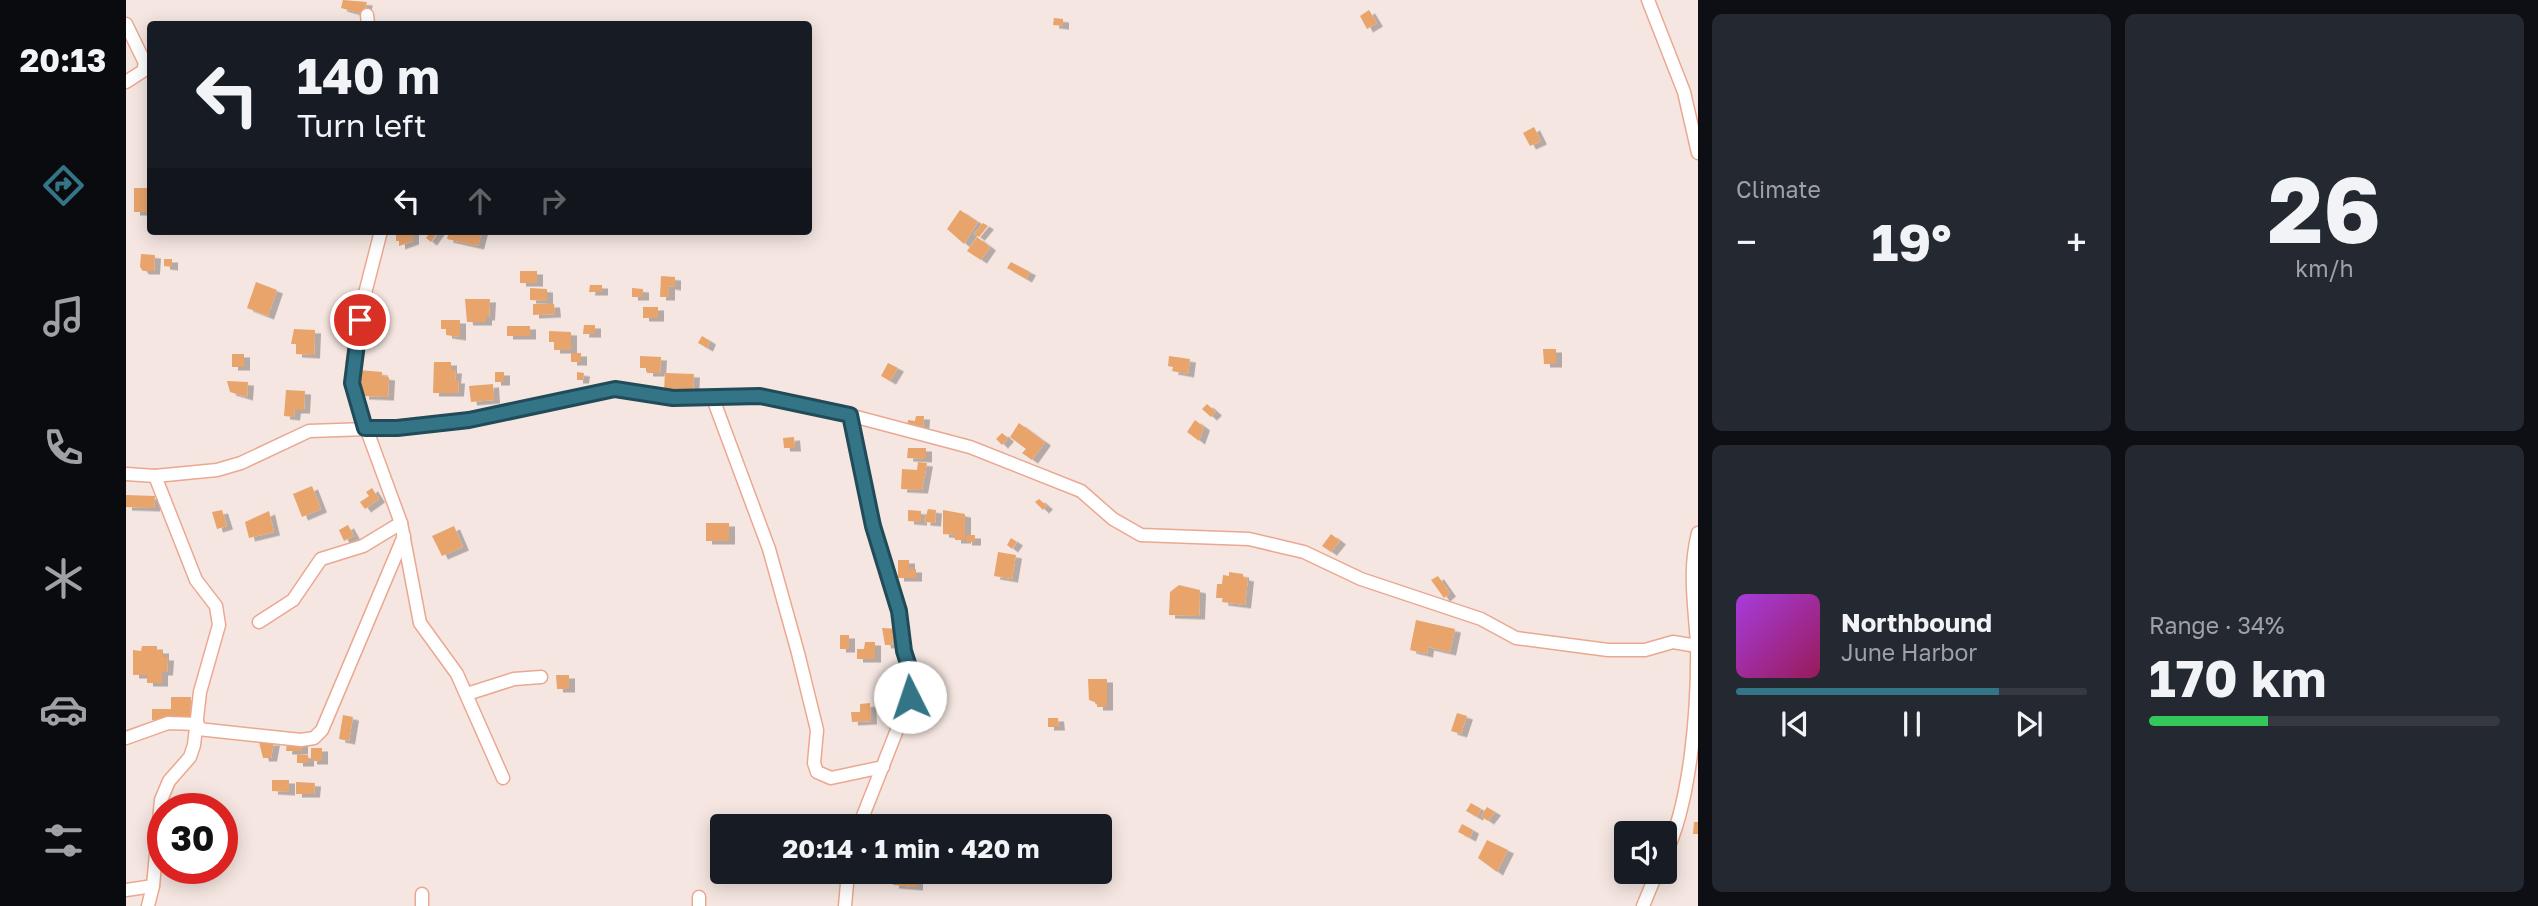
<!DOCTYPE html>
<html lang="en">
<head>
<meta charset="utf-8">
<style>
  :root { --surface:#171b24; --page:#242831; --text:#f1f3f6; --muted:#9ea1a6; --line:#363941; --accent:#337487 }
  body { margin:0; font-family:"Golos Text",sans-serif; background:var(--page); color:var(--text); height:100vh; display:flex; flex-direction:column; font-size:26px; white-space:nowrap }
  * { box-sizing:border-box; margin:0 }
  p { font-size:23px; color:var(--muted) }
  .icon { flex:none; width:38px; height:38px; fill:none; stroke:currentColor; stroke-width:2; stroke-linecap:round; stroke-linejoin:round }
  .map { position:relative; flex:1; overflow:hidden }
  .panel { display:flex; flex-direction:column; gap:14px; padding:14px; background:#0d0f14; width:840px }
  .panel>* { flex:none }
  .banner { position:absolute; left:21px; top:21px; width:665px; height:214px; border-radius:7px; box-shadow:0 4px 18px #0003; background:#171b24; color:var(--text); overflow:hidden }
  .tools { position:absolute; left:1488px; top:821px; display:grid; gap:14px }
  .tools a { display:grid; place-items:center; width:63px; height:63px; border-radius:7px; background:var(--surface); box-shadow:0 4px 18px #0003; font-size:35px }
  .speed { position:absolute; left:21px; top:793px; display:flex; gap:14px; font-size:35px; font-weight:700; text-align:center }
  .speed>* { display:grid; place-content:center; width:91px; height:91px; border-radius:50%; background:var(--surface); box-shadow:0 4px 18px #0003; line-height:1 }
  .speed .limit { border:10px solid #d22; background:#fff; color:#111 }
  .pin { position:absolute; display:grid; place-items:center; width:60px; height:60px; color:#fff; margin:-30px; border:4px solid #fff; border-radius:50%; box-shadow:0 2px 7px #0007 }
  .me { position:absolute; width:77px; margin:-38px; rotate:356deg; stroke-linejoin:round; filter:drop-shadow(0 0 5px #0008) }
  .turn { display:flex; align-items:center; gap:24px; height:147px; padding:0 35px; font-size:32px }
  .turn .icon { width:91px; height:91px; stroke-width:2.5 }
  .turn b { display:block; font-size:49px; line-height:60px }
  .lanes { display:flex; align-items:center; height:66px; padding:0 35px; background:#0003; justify-content:center; gap:35px; direction:ltr }
  .lanes .off { opacity:.35 }
  .big { font-size:52px; font-weight:700; line-height:1.1 }
  .panel .card { flex:1; display:flex; flex-direction:column; justify-content:center; gap:10px; min-width:0; padding:0 24px; border-radius:10px; background:var(--page) }
  .panel .dial { align-items:center; gap:0 }
  .dial b { font-size:91px; line-height:1 }
  .song { display:flex; align-items:center; gap:21px }
  .cover { width:84px; height:84px; border-radius:10px; background:linear-gradient(135deg,hsl(280 70% 55%),hsl(330 70% 35%)) }
  .played { height:7px; border-radius:4px; background:linear-gradient(90deg,var(--accent) 75%,var(--line) 75%) }
  .keys { display:flex; justify-content:space-around; direction:ltr }
  .heat { display:flex; justify-content:space-between; align-items:center; font-size:38px; direction:ltr }
  .charge { height:10px; border-radius:5px; background:linear-gradient(90deg,#34c759 34%,var(--line) 0) }
  .panel .tiles { flex:1; display:grid; gap:14px; grid-template-columns:repeat(2,1fr) }
  .trip { position:absolute; left:584px; top:814px; width:402px; height:70px; border-radius:7px; background:var(--surface); box-shadow:0 4px 18px #0003; font-weight:700; line-height:70px; text-align:center }
  main { display:flex; flex:1; min-height:0 }
  .tabs { display:flex; flex-direction:column; width:126px; justify-content:space-around; align-items:center; background:#090b0e; color:var(--muted) }
  .tabs .icon { width:49px; height:49px }
  .tabs .selected { color:var(--accent) }
  .tabs b { font-size:32px; color:var(--text) }
  .map>svg:first-child { display:block }
</style>
</head>
<body>
<main>
<nav class="tabs">
<b>20:13</b>
<svg class="icon selected" aria-label="directions" viewBox="0 0 24 24"><path d="M12 3l9 9-9 9-9-9zM9 14v-3h6M13 9l2 2-2 2"/></svg>
<svg class="icon" aria-label="music" viewBox="0 0 24 24"><path d="M9 18V5l10-2v13"/><circle cx="6" cy="18" r="3"/><circle cx="16" cy="16" r="3"/></svg>
<svg class="icon" aria-label="phone" viewBox="0 0 24 24"><path d="M5 4h4l2 5-3 2q2 4 5 5l2-3 5 2v4C11 20 4 13 5 4z"/></svg>
<svg class="icon" aria-label="climate" viewBox="0 0 24 24"><path d="M12 3v18M4 7l16 10M4 17L20 7"/></svg>
<svg class="icon" aria-label="car" viewBox="0 0 24 24"><path d="M5 17H2v-5l4-1 3-4h7l3 4 3 1v5h-3M9 17h6M6 11h13"/><circle cx="7" cy="17" r="2"/><circle cx="17" cy="17" r="2"/></svg>
<svg class="icon" aria-label="filters" viewBox="0 0 24 24"><path d="M4 7h16M4 17h16"/><circle cx="9" cy="7" r="2"/><circle cx="15" cy="17" r="2"/></svg>
</nav>
<div class="map">
<svg width="1572" height="906" viewBox="0 0 1572 906">
  <defs>
    <filter id="shadow"><feDropShadow dx="6" dy="3.5" stdDeviation="0" flood-color="#0004"/></filter>
  </defs>
  <rect width="100%" height="100%" fill="#f5e6e1"/>
  <!-- building -->
  <g fill="#e8a46b" filter="url(#shadow)">
    <polygon points="217,0 241,2 237,14 215,8"/>
    <polygon points="1243,10 1251,23 1241,29 1234,16"/>
    <polygon points="928,18 937,19 937,26 927,25"/>
    <polygon points="1408,127 1415,141 1404,146 1397,133"/>
    <rect x="8" y="188" width="16" height="24"/>
    <polygon points="834,210 852,222 838,244 821,229"/>
    <polygon points="857,223 862,226 853,237 848,234"/>
    <polygon points="270,231 287,231 287,241 273,246 273,241 270,241"/>
    <polygon points="305,231 313,231 305,242 300,238"/>
    <polygon points="323,231 356,231 352,246 321,239"/>
    <polygon points="851,237 864,247 855,260 841,251"/>
    <polygon points="15,254 29,255 28,271 17,271 14,267"/>
    <polygon points="38,259 46,259 46,267 38,266"/>
    <polygon points="885,262 904,272 900,279 881,268"/>
    <rect x="394" y="271" width="17" height="12"/>
    <polygon points="535,276 549,277 549,287 543,286 543,297 534,297"/>
    <polygon points="130,282 151,290 142,316 121,308"/>
    <polygon points="464,285 476,285 476,292 463,292"/>
    <polygon points="404,288 421,289 421,301 404,300"/>
    <polygon points="506,288 517,289 517,297 506,297"/>
    <polygon points="339,299 364,299 363,317 360,317 360,322 341,322"/>
    <polygon points="407,304 428,304 429,314 407,315"/>
    <rect x="517" y="307" width="15" height="11"/>
    <polygon points="315,320 334,320 334,337 320,335 320,329 315,329"/>
    <polygon points="458,325 469,325 469,334 457,334"/>
    <rect x="381" y="326" width="23" height="10"/>
    <polygon points="168,329 189,330 188,355 170,354 170,344 165,344"/>
    <polygon points="423,331 445,332 445,350 428,350 428,342 423,342"/>
    <polygon points="576,336 584,341 581,348 572,343"/>
    <polygon points="1417,349 1430,349 1430,364 1418,364"/>
    <rect x="445" y="353" width="10" height="9"/>
    <rect x="106" y="354" width="12" height="13"/>
    <polygon points="514,356 535,357 534,373 521,373 521,368 514,368"/>
    <polygon points="1043,356 1064,359 1062,374 1046,371 1047,367 1042,366"/>
    <polygon points="308,362 325,362 325,370 330,370 329,380 333,380 332,393 307,393"/>
    <polygon points="762,363 772,368 764,381 755,376"/>
    <polygon points="233,370 256,372 256,376 263,377 262,397 237,396 237,388 232,388"/>
    <rect x="369" y="372" width="9" height="10"/>
    <polygon points="451,372 458,373 457,380 451,380"/>
    <polygon points="539,373 568,374 567,392 538,390"/>
    <polygon points="101,381 122,382 121,397 104,392"/>
    <polygon points="367,384 368,400 345,402 343,386"/>
    <polygon points="160,390 179,391 178,410 169,410 168,417 158,416"/>
    <polygon points="1081,404 1090,412 1085,417 1076,409"/>
    <polygon points="790,416 798,416 797,431 781,429 782,420 789,421"/>
    <polygon points="1069,420 1078,427 1073,441 1061,432"/>
    <polygon points="893,423 919,442 906,460 896,453 900,449 884,437"/>
    <polygon points="876,433 882,438 876,445 870,439"/>
    <polygon points="668,437 669,448 658,448 657,438"/>
    <polygon points="782,448 800,448 800,459 781,458"/>
    <polygon points="792,462 801,463 796,490 775,489 776,469 791,470"/>
    <polygon points="186,486 195,509 176,517 167,494"/>
    <polygon points="246,488 253,499 239,509 234,502 243,496 240,492"/>
    <polygon points="0,495 29,496 28,508 0,507"/>
    <polygon points="913,499 921,506 917,510 909,502"/>
    <polygon points="802,509 810,510 809,523 798,522"/>
    <polygon points="96,510 101,526 91,529 86,512"/>
    <polygon points="782,510 795,511 795,522 782,521"/>
    <polygon points="817,510 839,514 839,540 829,540 829,535 817,534"/>
    <polygon points="143,511 148,532 123,538 119,522"/>
    <rect x="580" y="523" width="23" height="18"/>
    <polygon points="222,525 228,536 218,541 213,530"/>
    <polygon points="328,526 337,547 316,556 306,536"/>
    <polygon points="1205,534 1214,541 1205,552 1196,546"/>
    <rect x="840" y="535" width="9" height="7"/>
    <polygon points="885,538 891,542 886,549 881,545"/>
    <polygon points="872,552 890,555 886,579 868,576"/>
    <polygon points="772,560 783,560 783,569 790,569 790,578 772,578"/>
    <polygon points="1103,572 1117,574 1117,577 1122,578 1119,605 1096,602 1097,598 1090,598 1091,584 1096,584 1097,575 1103,576"/>
    <polygon points="1312,576 1324,593 1318,598 1305,580"/>
    <polygon points="1053,585 1074,590 1073,616 1043,615 1044,592"/>
    <polygon points="1290,620 1329,629 1324,652 1302,647 1301,654 1284,650"/>
    <polygon points="756,628 774,629 774,640 767,639 766,645 759,645"/>
    <rect x="714" y="635" width="9" height="14"/>
    <polygon points="739,642 749,642 749,659 731,659 731,649 738,649"/>
    <polygon points="16,646 31,646 31,650 37,650 37,657 42,657 41,672 36,672 36,683 21,683 21,675 7,675 7,650 15,651"/>
    <polygon points="430,675 443,675 443,689 431,689"/>
    <polygon points="962,679 981,679 981,707 971,707 971,703 963,700"/>
    <polygon points="45,697 65,697 64,720 26,720 26,709 45,709"/>
    <polygon points="744,703 745,721 726,722 725,712 734,712 734,704"/>
    <polygon points="1331,713 1341,716 1335,734 1325,731"/>
    <polygon points="217,715 227,717 223,741 213,739"/>
    <polygon points="922,718 932,718 933,727 922,727"/>
    <polygon points="133,742 148,742 145,758 137,758"/>
    <polygon points="161,742 176,742 176,751 160,751"/>
    <rect x="185" y="748" width="11" height="13"/>
    <polygon points="171,754 182,755 182,763 171,763"/>
    <polygon points="146,780 163,780 163,792 146,791"/>
    <polygon points="170,782 189,783 188,794 170,794"/>
    <polygon points="1345,803 1355,809 1351,817 1340,811"/>
    <polygon points="1361,807 1369,812 1362,821 1355,816"/>
    <polygon points="1568,822 1572,822 1572,834 1567,834"/>
    <polygon points="1336,824 1347,830 1344,838 1332,832"/>
    <polygon points="1361,840 1382,850 1371,872 1352,858"/>
    <polygon points="767,872 791,872 791,887 767,885"/>
  </g>
  <g fill="none" stroke-linecap="round" stroke-linejoin="round">
    <defs>
      <g id="minor">
        <polyline points="1522,0 1558,92 1572,153"/>
        <polyline points="241,15 242,24"/>
        <polyline points="0,24 19,63 17,71 0,82"/>
        <polyline points="255,231 236,305 227,362 228,395 275,523 294,623 331,674 377,778"/>
        <polyline points="586,396 643,549 672,653 691,730 688,763 691,772 705,778 757,767"/>
        <polyline points="725,415 747,526 773,611 778,651 786,676 784,697 733,826"/>
        <polyline points="0,474 29,476 91,470 115,463 183,431 271,428 343,420 489,389 547,398 634,396 689,406 844,447 955,491 987,519 1015,535 1123,539 1178,552 1235,579 1355,619 1390,638 1482,650 1519,650 1547,642 1571,646"/>
        <polyline points="133,622 167,600 195,559 237,546 275,523"/>
        <polyline points="341,694 388,679 415,677"/>
        <polyline points="72,729 175,740 188,738 196,730 278,536"/>
        <polyline points="0,738 42,723 72,724"/>
        <path d="M1538,857c27,-53 34,-151 33,-212 -2,-39 -9,-73 1,-112"/>
        <polyline points="0,890 27,886"/>
        <polyline points="573,897 573,906"/>
        <polyline points="22,906 27,886 35,800 43,781 64,757 68,745 74,692 93,625 90,606 70,580 29,476"/>
        <polyline points="296,906 296,894"/>
        <polyline points="719,906 722,872"/>
        <polyline points="1517,906 1531,872"/>
      </g>
    </defs>
    <!-- minor casing -->
    <use href="#minor" stroke="#eba890" stroke-width="15"/>
    <!-- minor -->
    <use href="#minor" stroke="#fff" stroke-width="12"/>
  </g>
  <g fill="none" stroke-linecap="round" stroke-linejoin="round">
    <defs>
      <polyline id="route" points="234,320 226,383 239,428 271,428 343,420 489,389 547,398 634,396 724,415 747,526 773,611 778,651 786,676 784,697"/>
    </defs>
    <!-- route casing -->
    <use href="#route" stroke="#214b58" stroke-width="18"/>
    <!-- route -->
    <use href="#route" stroke="#337487" stroke-width="12"/>
  </g>
</svg>
<div class="tools">
<a><svg class="icon" aria-label="sound" viewBox="0 0 24 24"><path d="M4 9h4l5-4v14l-5-4H4zM17 9q2 3 0 6"/></svg></a>
</div>
<div class="speed"><div class="limit">30</div></div>
<div class="pin" style="left:234px;top:320px;background:#d93025"><svg class="icon" aria-label="arrive" viewBox="0 0 24 24"><path d="M6 21V4h12l-3 4 3 4H6"/></svg></div>
<svg class="me" style="left:784px;top:697px" viewBox="-20 -20 40 40"><circle r="19" fill="#fff"/><path d="M0-13L10 11 0 6-10 11z" fill="#337487"/></svg>
<div class="trip">20:14 · 1 min · 420 m</div>
<div class="banner">
<div class="turn"><svg class="icon" aria-label="left" viewBox="0 0 24 24"><path d="M17 20v-9H6M10 6l-5 5 5 5"/></svg><div><b>140 m</b>Turn left</div></div>
<div class="lanes"><svg class="icon" aria-label="left" viewBox="0 0 24 24"><path d="M17 20v-9H6M10 6l-5 5 5 5"/></svg><svg class="icon off" aria-label="ahead" viewBox="0 0 24 24"><path d="M12 20V5M6 11l6-6 6 6"/></svg><svg class="icon off" aria-label="right" viewBox="0 0 24 24"><path d="M7 20v-9h11M14 6l5 5-5 5"/></svg></div>
</div>
</div>
<section class="panel">
<div class="tiles">
<div class="card"><p>Climate</p>
<div class="heat"><a>−</a><b class="big">19°</b><a>+</a></div>
</div>
<div class="card dial"><b>26</b><p>km/h</p></div>
<div class="card">
<div class="song"><i class="cover"></i><div><b>Northbound</b><p>June Harbor</p></div></div>
<div class="played"></div>
<div class="keys"><svg class="icon" aria-label="previous" viewBox="0 0 24 24"><path d="M18 5L8 12l10 7zM5 5v14"/></svg><svg class="icon" aria-label="pause" viewBox="0 0 24 24"><path d="M8 5v14M16 5v14"/></svg><svg class="icon" aria-label="next" viewBox="0 0 24 24"><path d="M6 5l10 7-10 7zM19 5v14"/></svg></div>
</div>
<div class="card"><p>Range · 34%</p><b class="big">170 km</b><div class="charge"></div></div>
</div>
</section>
</main>
</body>
</html>
